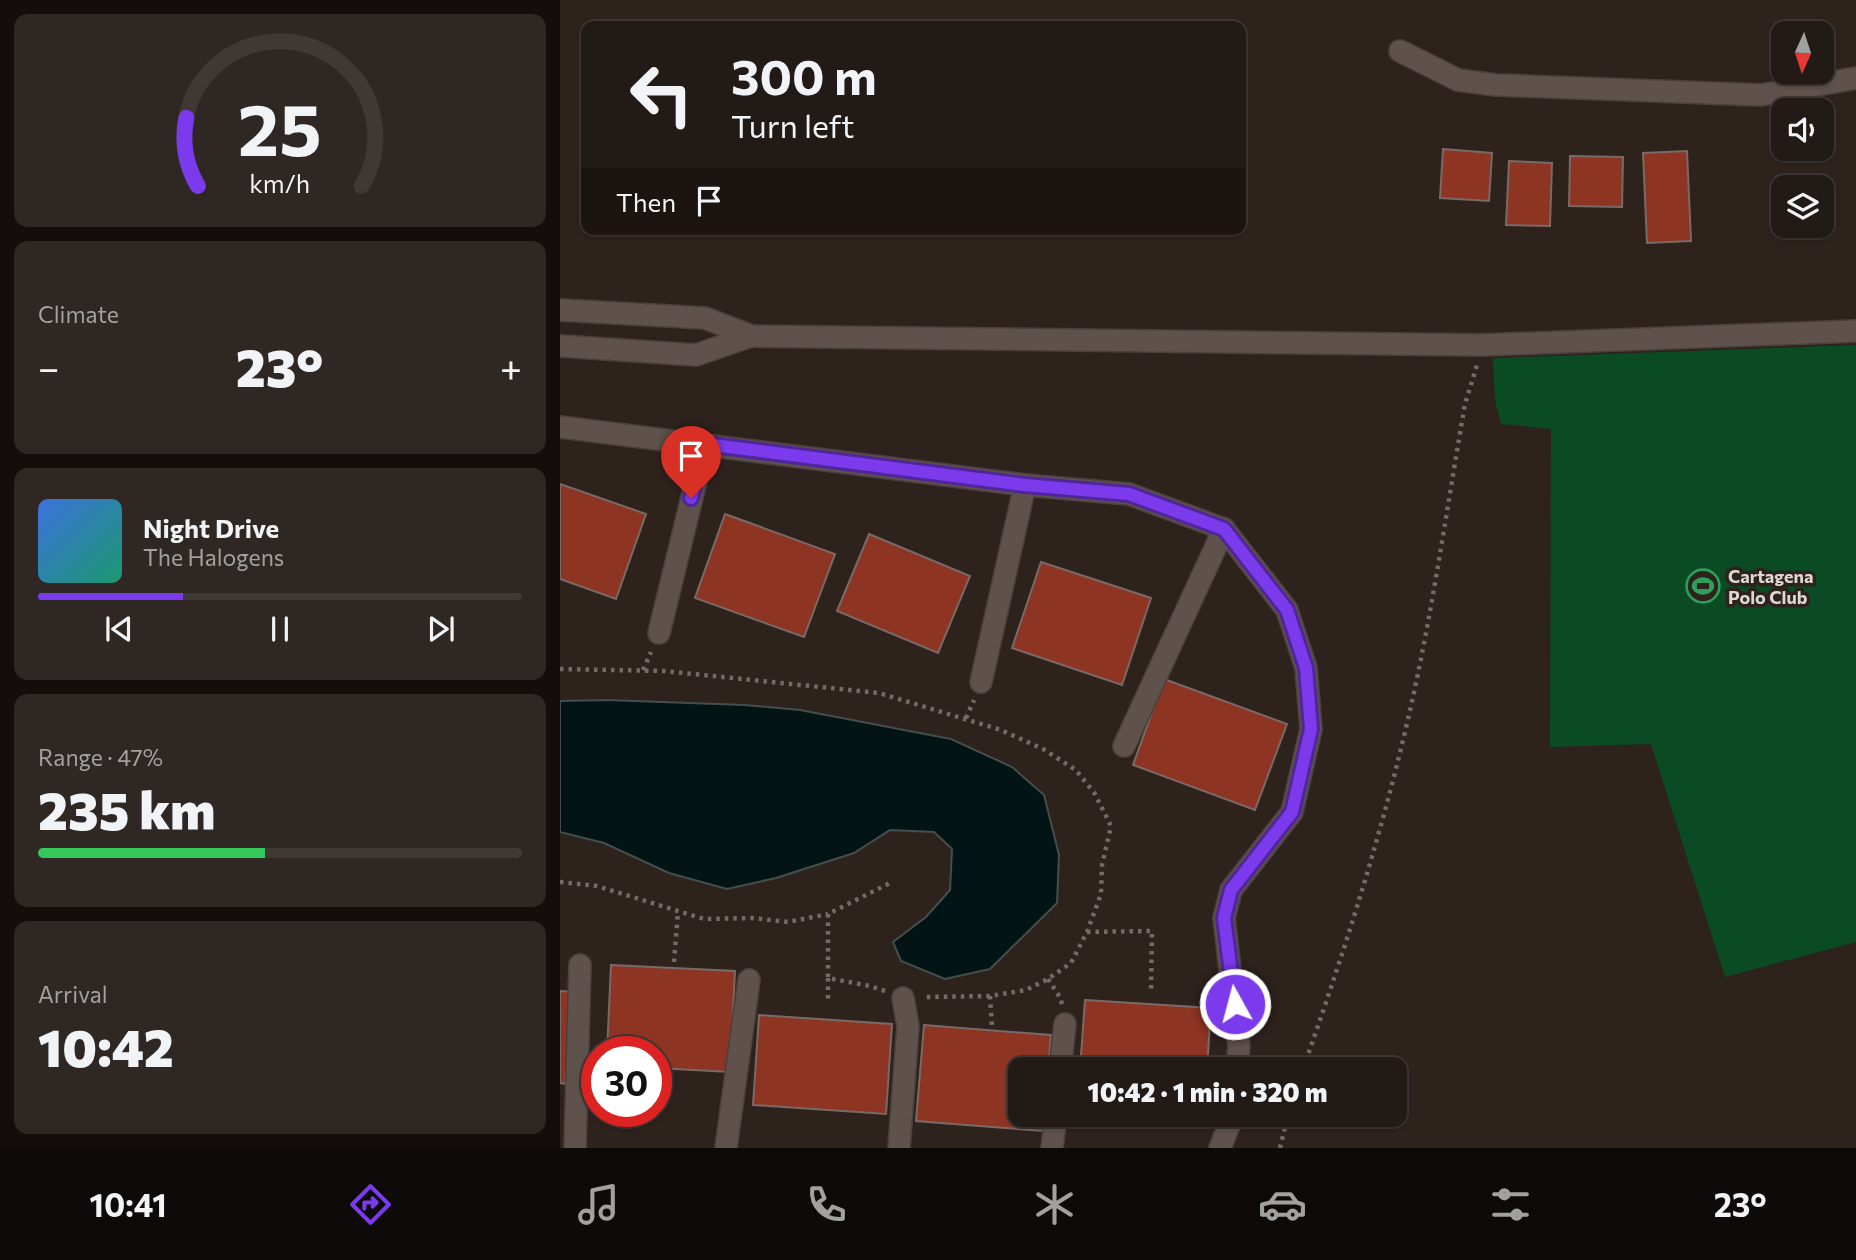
<!DOCTYPE html>
<html lang="en">
<head>
<meta charset="utf-8">
<style>
  :root { --surface:#221a16; --page:#2e2723; --text:#f1f3f6; --muted:#a2a1a1; --line:#3f3835; --accent:#7c3aed }
  body { margin:0; font-family:Commissioner,sans-serif; background:var(--page); color:var(--text); height:100vh; display:flex; flex-direction:column; font-size:26px; white-space:nowrap }
  * { box-sizing:border-box; margin:0 }
  p { font-size:23px; color:var(--muted) }
  .icon { flex:none; width:38px; height:38px; fill:none; stroke:currentColor; stroke-width:2; stroke-linecap:round; stroke-linejoin:round }
  .map { position:relative; flex:1; overflow:hidden }
  .details { display:flex; flex-direction:column; gap:14px; padding:14px; background:#130e0c; width:560px }
  .details>* { flex:none }
  .hud { position:absolute; left:21px; top:21px; width:665px; height:214px; border-radius:14px; box-shadow:0 2px 5px #0004,0 0 0 2px var(--line); background:#221a16; color:var(--text); overflow:hidden }
  .needle { width:46px; rotate:183deg }
  .fabs { position:absolute; left:1211px; top:21px; display:grid; gap:14px }
  .fabs a { display:grid; place-items:center; width:63px; height:63px; border-radius:14px; background:var(--surface); box-shadow:0 2px 5px #0004,0 0 0 2px var(--line); font-size:35px }
  .speed { position:absolute; left:21px; top:1036px; display:flex; gap:14px; font-size:35px; font-weight:700; text-align:center }
  .speed>* { display:grid; place-content:center; width:91px; height:91px; border-radius:50%; background:var(--surface); box-shadow:0 2px 5px #0004,0 0 0 2px var(--line); line-height:1 }
  .speed .limit { border:10px solid #d22; background:#fff; color:#111 }
  .pin { position:absolute; display:grid; place-items:center; width:60px; height:60px; color:#fff; margin:-72px -30px; border-radius:50% 50% 50% 0; rotate:-45deg; box-shadow:0 0 7px #0007 }
  .pin .icon { rotate:45deg }
  .me { position:absolute; width:77px; margin:-38px; rotate:353deg; stroke-linejoin:round; filter:drop-shadow(0 0 5px #0008) }
  .turn { display:flex; align-items:center; gap:24px; height:147px; padding:0 35px; font-size:32px }
  .turn .icon { width:91px; height:91px; stroke-width:2.5 }
  .turn b { display:block; font-size:49px; line-height:60px }
  .then { display:flex; align-items:center; height:66px; padding:0 35px; background:#0003; gap:14px; font-size:26px }
  .big { font-size:52px; font-weight:800; line-height:1.1 }
  .details .card { flex:1; display:flex; flex-direction:column; justify-content:center; gap:10px; min-width:0; padding:0 24px; border-radius:14px; background:var(--page) }
  .details .dial { align-items:center; gap:0 }
  .dial svg { height:182px; overflow:visible; fill:none; stroke:var(--line); stroke-width:7; stroke-linecap:round; text-anchor:middle }
  .dial text { fill:var(--text); stroke:none }
  .song { display:flex; align-items:center; gap:21px }
  .cover { width:84px; height:84px; border-radius:10px; background:linear-gradient(135deg,hsl(220 70% 55%),hsl(160 70% 35%)) }
  .played { height:7px; border-radius:4px; background:linear-gradient(90deg,var(--accent) 30%,var(--line) 30%) }
  .keys { display:flex; justify-content:space-around; direction:ltr }
  .heat { display:flex; justify-content:space-between; align-items:center; font-size:38px; direction:ltr }
  .charge { height:10px; border-radius:5px; background:linear-gradient(90deg,#34c759 47%,var(--line) 0) }
  .trip { position:absolute; left:448px; top:1057px; width:399px; height:70px; border-radius:14px; background:var(--surface); box-shadow:0 2px 5px #0004,0 0 0 2px var(--line); font-weight:800; line-height:70px; text-align:center }
  .menu { display:flex; height:112px; justify-content:space-around; align-items:center; background:#0e0a09; color:var(--muted) }
  .menu .icon { width:49px; height:49px }
  .menu .on { color:var(--accent) }
  .menu b { font-size:32px; color:var(--text) }
  main { display:flex; flex:1; min-height:0 }
  .map>svg:first-child { display:block }
</style>
</head>
<body>
<main>
<section class="details">
<div class="card dial"><svg viewBox="0 0 100 80">
<path d="M14 69A42 42 0 1 1 86 69"/>
<path d="M14 69A42 42 0 0 1 9 39" stroke="#7c3aed"/>
<text x="50" y="56" font-size="32" font-weight="700">25</text>
<text x="50" y="72" font-size="11">km/h</text>
</svg></div>
<div class="card"><p>Climate</p>
<div class="heat"><a>−</a><b class="big">23°</b><a>+</a></div>
</div>
<div class="card">
<div class="song"><i class="cover"></i><div><b>Night Drive</b><p>The Halogens</p></div></div>
<div class="played"></div>
<div class="keys"><svg class="icon" aria-label="previous" viewBox="0 0 24 24"><path d="M18 5L8 12l10 7zM5 5v14"/></svg><svg class="icon" aria-label="pause" viewBox="0 0 24 24"><path d="M8 5v14M16 5v14"/></svg><svg class="icon" aria-label="next" viewBox="0 0 24 24"><path d="M6 5l10 7-10 7zM19 5v14"/></svg></div>
</div>
<div class="card"><p>Range · 47%</p><b class="big">235 km</b><div class="charge"></div></div>
<div class="card"><p>Arrival</p><b class="big">10:42</b></div>
</section>
<div class="map">
<svg width="1296" height="1148" viewBox="0 0 1296 1148">
  <rect width="100%" height="100%" fill="#2e221d"/>
  <!-- green -->
  <polygon fill="#0a4b24" points="1296,345 1296,942 1165,977 1091,744 990,747 991,429 941,424 935,400 933,358"/>
  <!-- water -->
  <polygon fill="#031415" stroke="#454e4e" stroke-width="2" points="47,700 184,705 240,710 391,739 452,767 484,795 499,855 497,903 430,969 385,979 341,961 333,942 366,917 390,890 392,849 374,832 330,830 294,853 216,878 167,889 109,873 44,843 0,832 0,701"/>
  <!-- building -->
  <g fill="#8d3422" stroke="#796a67" stroke-width="2">
    <polygon points="883,149 932,153 929,201 880,198"/>
    <polygon points="1127,151 1131,241 1087,243 1083,153"/>
    <polygon points="1010,156 1063,157 1062,207 1009,206"/>
    <polygon points="949,161 992,163 990,226 946,225"/>
    <polygon points="0,484 86,514 56,599 0,579"/>
    <polygon points="165,514 275,554 244,637 135,598"/>
    <polygon points="309,534 410,576 378,653 277,611"/>
    <polygon points="481,562 591,598 562,685 452,648"/>
    <polygon points="604,679 727,724 695,810 573,765"/>
    <polygon points="51,965 175,971 170,1072 96,1068 96,1052 47,1052"/>
    <polygon points="0,991 13,992 5,1084 0,1083"/>
    <polygon points="525,1000 651,1008 647,1069 520,1069"/>
    <polygon points="199,1015 332,1024 326,1114 193,1105"/>
    <polygon points="364,1025 491,1035 488,1069 460,1069 460,1115 484,1115 483,1131 356,1121"/>
  </g>
  <g fill="none" stroke-linecap="round" stroke-linejoin="round">
    <defs>
      <g id="street">
        <polyline points="840,51 898,80 936,85 1201,95 1296,78"/>
        <polyline points="0,310 145,318 191,336 922,345 1296,331"/>
        <polyline points="0,346 136,355 191,336"/>
        <polyline points="0,427 465,485 569,494 664,529 727,610 746,668 751,729 732,812 671,890 664,918 679,1046 677,1069"/>
        <polyline points="99,633 145,444"/>
        <polyline points="421,682 465,485"/>
        <polyline points="564,746 664,529"/>
        <polyline points="500,1069 505,1024"/>
        <polyline points="15,1148 20,965"/>
        <polyline points="166,1148 189,980"/>
        <polyline points="339,1148 348,1026 343,998"/>
        <polyline points="492,1148 496,1115"/>
        <polyline points="660,1148 673,1115"/>
      </g>
    </defs>
    <!-- street casing -->
    <use href="#street" stroke="#4a403c" stroke-width="24"/>
    <!-- path -->
    <g stroke="#746a66" stroke-width="4.5" stroke-dasharray="3.5 5" stroke-linecap="butt">
      <polyline points="0,669 104,671 319,693 441,730 483,749 516,770 535,794 551,826 542,865 541,894 527,932 511,963 488,979 466,990 430,996 364,997"/>
      <polyline points="83,670 91,652"/>
      <polyline points="406,718 414,700"/>
      <polyline points="0,882 37,886 144,919 192,918 228,922 268,914"/>
      <polyline points="527,932 592,931 591,990"/>
      <polyline points="114,962 118,912"/>
      <polyline points="268,978 268,1001"/>
      <polyline points="488,979 501,999 502,1006"/>
      <polyline points="325,991 310,986 268,978 268,914 330,883"/>
      <polyline points="430,996 432,1027"/>
      <path d="M743,1069c43,-122 82,-245 110,-372 21,-96 35,-196 52,-293l12,-39"/>
      <polyline points="720,1148 728,1115"/>
    </g>
    <!-- street -->
    <use href="#street" stroke="#5f514c" stroke-width="21"/>
  </g>
  <g fill="none" stroke-linecap="round" stroke-linejoin="round">
    <defs>
      <polyline id="route" points="131,498 145,444 465,485 569,494 664,529 727,610 746,668 751,729 732,812 671,890 664,918 675,1004"/>
    </defs>
    <!-- route casing -->
    <use href="#route" stroke="#51269a" stroke-width="18"/>
    <!-- route -->
    <use href="#route" stroke="#7c3aed" stroke-width="12"/>
  </g>
  <!-- icons -->
  <defs>
    <symbol id="stadium-ring" viewBox="-11 -11 22 22"><circle r="9.5" fill="#2e221d" stroke="#2e9e5b" stroke-width="1.5"/><path d="M0-5a6.5 5 0 1 0 0 10a6.5 5 0 1 0 0-10ZM-3.5-1.8h7v3.6h-7Z" fill="#2e9e5b"/></symbol>
  </defs>
  <g fill-rule="evenodd">
    <use href="#stadium-ring" x="1124" y="567" width="38" height="38"/>
  </g>
  <g text-anchor="middle" dominant-baseline="central" stroke-width="7" stroke-linejoin="round" paint-order="stroke">
    <!-- poi labels -->
    <g font-size="18" font-weight="bold" fill="#dfd7d4" stroke="#2e221d" text-anchor="start">
      <text x="1168" y="576">Cartagena<tspan x="1168" dy="21">Polo Club</tspan></text>
    </g>
  </g>
</svg>
<div class="fabs">
<a><svg class="needle" viewBox="-14 -14 28 28"><path d="M0-13l5 13h-10z" fill="#e53935"/><path d="M0 13l5-13h-10z" fill="#a2a1a1"/></svg></a>
<a><svg class="icon" aria-label="sound" viewBox="0 0 24 24"><path d="M4 9h4l5-4v14l-5-4H4zM17 9q2 3 0 6"/></svg></a>
<a><svg class="icon" aria-label="layers" viewBox="0 0 24 24"><path d="M12 4l9 5-9 5-9-5zM3 14l9 5 9-5"/></svg></a>
</div>
<div class="speed"><div class="limit">30</div></div>
<div class="pin" style="left:131px;top:498px;background:#d93025"><svg class="icon" aria-label="arrive" viewBox="0 0 24 24"><path d="M6 21V4h12l-3 4 3 4H6"/></svg></div>
<svg class="me" style="left:675px;top:1004px" viewBox="-20 -20 40 40"><circle r="17" fill="#7c3aed" stroke="#fff" stroke-width="3"/><path d="M0-11L8 9 0 5-8 9z" fill="#fff"/></svg>
<div class="trip">10:42 · 1 min · 320 m</div>
<div class="hud">
<div class="turn"><svg class="icon" aria-label="left" viewBox="0 0 24 24"><path d="M17 20v-9H6M10 6l-5 5 5 5"/></svg><div><b>300 m</b>Turn left</div></div>
<div class="then">Then<svg class="icon" aria-label="arrive" viewBox="0 0 24 24"><path d="M6 21V4h12l-3 4 3 4H6"/></svg></div>
</div>
</div>
</main>
<nav class="menu">
<b>10:41</b>
<svg class="icon on" aria-label="directions" viewBox="0 0 24 24"><path d="M12 3l9 9-9 9-9-9zM9 14v-3h6M13 9l2 2-2 2"/></svg>
<svg class="icon" aria-label="music" viewBox="0 0 24 24"><path d="M9 18V5l10-2v13"/><circle cx="6" cy="18" r="3"/><circle cx="16" cy="16" r="3"/></svg>
<svg class="icon" aria-label="phone" viewBox="0 0 24 24"><path d="M5 4h4l2 5-3 2q2 4 5 5l2-3 5 2v4C11 20 4 13 5 4z"/></svg>
<svg class="icon" aria-label="climate" viewBox="0 0 24 24"><path d="M12 3v18M4 7l16 10M4 17L20 7"/></svg>
<svg class="icon" aria-label="car" viewBox="0 0 24 24"><path d="M5 17H2v-5l4-1 3-4h7l3 4 3 1v5h-3M9 17h6M6 11h13"/><circle cx="7" cy="17" r="2"/><circle cx="17" cy="17" r="2"/></svg>
<svg class="icon" aria-label="filters" viewBox="0 0 24 24"><path d="M4 7h16M4 17h16"/><circle cx="9" cy="7" r="2"/><circle cx="15" cy="17" r="2"/></svg>
<b>23°</b>
</nav>
</body>
</html>
